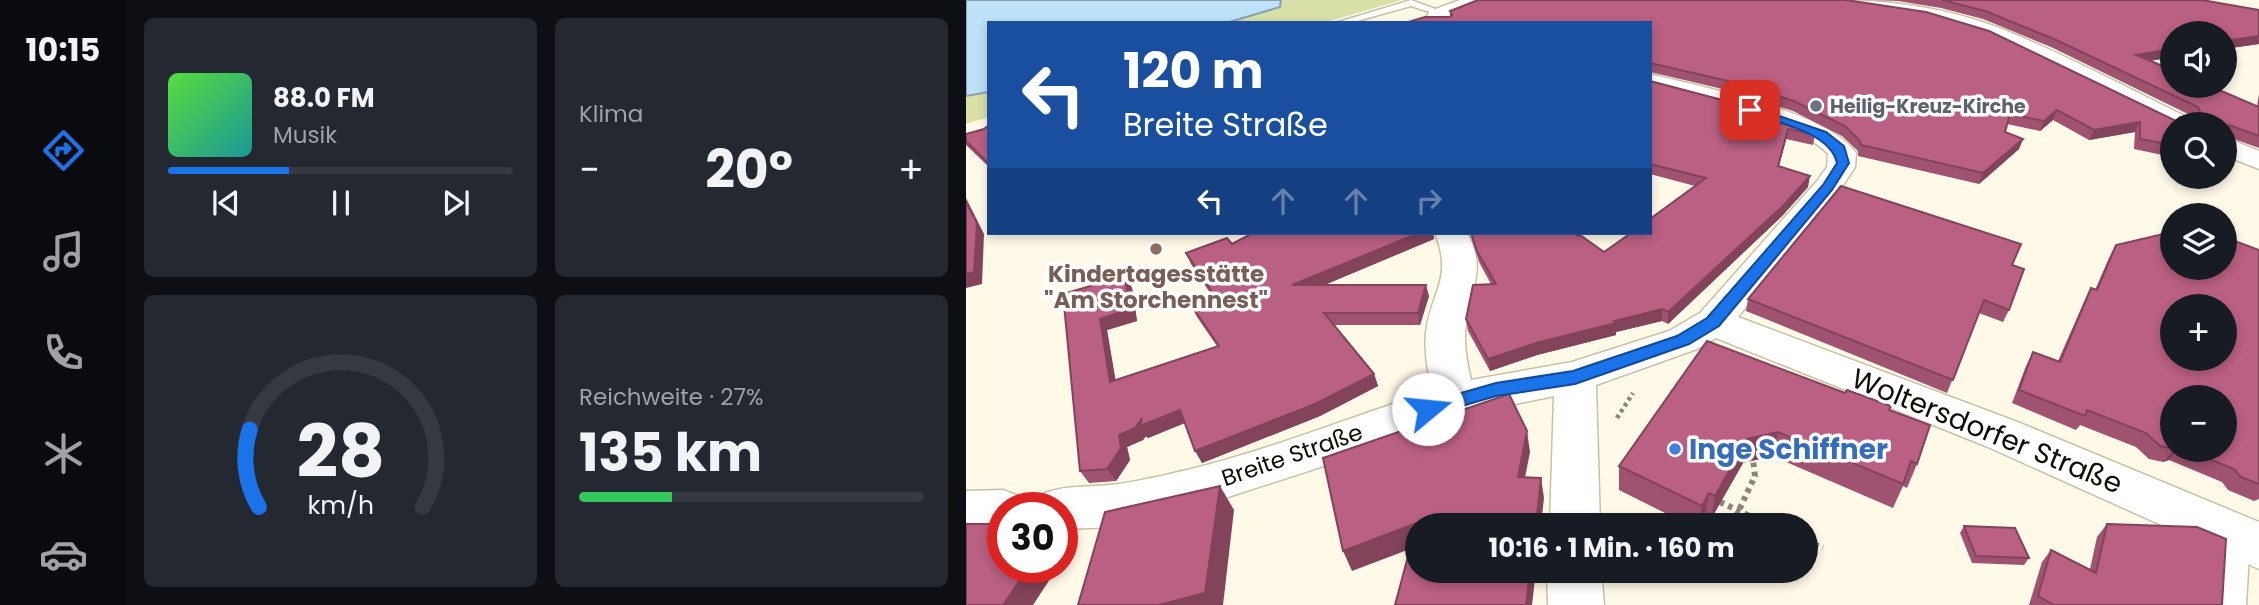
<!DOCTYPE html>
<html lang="de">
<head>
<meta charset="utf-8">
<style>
  :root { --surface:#171b24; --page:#242831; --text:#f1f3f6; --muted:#9ea1a6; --line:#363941; --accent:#1a73e8 }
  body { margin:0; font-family:Poppins,sans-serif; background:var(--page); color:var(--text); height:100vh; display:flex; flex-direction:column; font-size:26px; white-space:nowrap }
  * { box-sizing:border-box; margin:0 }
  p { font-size:23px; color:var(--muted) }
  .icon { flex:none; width:38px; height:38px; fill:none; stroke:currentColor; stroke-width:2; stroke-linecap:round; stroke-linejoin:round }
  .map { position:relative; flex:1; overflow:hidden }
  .side { display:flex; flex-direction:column; gap:18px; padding:18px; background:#0d0f14; width:840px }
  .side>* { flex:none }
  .top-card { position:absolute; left:21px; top:21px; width:665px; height:214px; border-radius:0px; box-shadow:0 4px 10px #0003; background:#1a4fa0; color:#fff; overflow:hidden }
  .controls { position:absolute; left:1194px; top:21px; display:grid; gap:14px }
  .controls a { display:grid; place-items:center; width:77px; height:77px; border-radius:50%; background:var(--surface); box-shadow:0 4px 10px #0003; font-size:35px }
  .speed { position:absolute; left:21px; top:492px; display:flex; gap:14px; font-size:35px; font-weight:700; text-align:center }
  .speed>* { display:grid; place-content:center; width:91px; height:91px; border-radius:50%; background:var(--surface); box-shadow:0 4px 10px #0003; line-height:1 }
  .speed .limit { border:10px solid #d22; background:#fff; color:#111 }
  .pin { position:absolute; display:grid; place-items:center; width:60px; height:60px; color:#fff; margin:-30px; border-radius:14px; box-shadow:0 4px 10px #0006 }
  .me { position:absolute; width:77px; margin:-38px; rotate:73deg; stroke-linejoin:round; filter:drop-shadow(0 0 5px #0008) }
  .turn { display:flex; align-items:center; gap:24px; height:147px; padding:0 21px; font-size:32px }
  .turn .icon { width:91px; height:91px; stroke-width:2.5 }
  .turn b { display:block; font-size:49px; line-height:60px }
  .lanes { display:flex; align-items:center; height:66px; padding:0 21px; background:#0003; justify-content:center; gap:35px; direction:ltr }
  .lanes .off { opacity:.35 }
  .big { font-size:52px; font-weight:700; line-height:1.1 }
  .side .tile { flex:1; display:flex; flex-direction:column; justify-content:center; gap:10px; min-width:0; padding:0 24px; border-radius:10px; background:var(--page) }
  .side .dial { align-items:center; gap:0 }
  .dial svg { height:182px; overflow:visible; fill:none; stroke:var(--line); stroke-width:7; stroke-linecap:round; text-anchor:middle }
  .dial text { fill:var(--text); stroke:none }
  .song { display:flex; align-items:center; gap:21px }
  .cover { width:84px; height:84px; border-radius:10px; background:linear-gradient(135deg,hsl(110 70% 55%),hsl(180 70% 35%)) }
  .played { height:7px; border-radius:4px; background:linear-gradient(90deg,var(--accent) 35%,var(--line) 35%) }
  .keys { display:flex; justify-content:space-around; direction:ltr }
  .heat { display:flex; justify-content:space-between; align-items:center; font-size:38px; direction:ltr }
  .charge { height:10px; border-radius:5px; background:linear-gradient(90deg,#34c759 27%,var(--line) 0) }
  .side .tiles { flex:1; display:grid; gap:18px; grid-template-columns:repeat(2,1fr) }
  .trip { position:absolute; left:439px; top:513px; width:413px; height:70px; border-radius:35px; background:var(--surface); box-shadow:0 4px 10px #0003; font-weight:700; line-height:70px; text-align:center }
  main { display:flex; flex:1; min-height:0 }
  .tabs { display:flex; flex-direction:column; width:126px; justify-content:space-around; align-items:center; background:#090b0e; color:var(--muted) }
  .tabs .icon { width:49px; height:49px }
  .tabs .selected { color:var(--accent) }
  .tabs b { font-size:32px; color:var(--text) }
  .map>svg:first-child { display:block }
</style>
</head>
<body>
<main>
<nav class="tabs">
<b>10:15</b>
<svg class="icon selected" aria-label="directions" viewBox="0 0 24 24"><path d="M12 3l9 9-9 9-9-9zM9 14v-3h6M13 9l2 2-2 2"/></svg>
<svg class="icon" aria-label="music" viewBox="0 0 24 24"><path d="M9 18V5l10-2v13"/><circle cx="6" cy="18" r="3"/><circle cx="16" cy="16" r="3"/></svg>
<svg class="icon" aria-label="phone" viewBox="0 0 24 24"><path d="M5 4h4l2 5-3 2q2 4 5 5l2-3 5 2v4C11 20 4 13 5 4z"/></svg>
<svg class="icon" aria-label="climate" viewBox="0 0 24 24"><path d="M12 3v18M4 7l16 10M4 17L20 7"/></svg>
<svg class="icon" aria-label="car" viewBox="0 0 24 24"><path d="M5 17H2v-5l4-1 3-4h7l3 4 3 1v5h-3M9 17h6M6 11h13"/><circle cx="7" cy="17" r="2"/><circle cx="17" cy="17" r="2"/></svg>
</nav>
<section class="side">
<div class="tiles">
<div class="tile">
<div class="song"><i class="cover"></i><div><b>88.0 FM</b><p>Musik</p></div></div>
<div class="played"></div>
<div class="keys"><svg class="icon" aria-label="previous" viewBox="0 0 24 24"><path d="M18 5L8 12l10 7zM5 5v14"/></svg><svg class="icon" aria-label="pause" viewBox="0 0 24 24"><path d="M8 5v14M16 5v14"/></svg><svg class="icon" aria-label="next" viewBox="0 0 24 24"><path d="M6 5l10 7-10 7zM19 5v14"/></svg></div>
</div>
<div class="tile"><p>Klima</p>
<div class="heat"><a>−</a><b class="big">20°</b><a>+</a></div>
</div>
<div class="tile dial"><svg viewBox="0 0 100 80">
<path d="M14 69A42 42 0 1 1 86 69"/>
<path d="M14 69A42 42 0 0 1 10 35" stroke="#1a73e8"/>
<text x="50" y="56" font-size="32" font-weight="700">28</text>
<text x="50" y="72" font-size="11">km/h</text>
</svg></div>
<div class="tile"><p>Reichweite · 27%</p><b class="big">135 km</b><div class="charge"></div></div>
</div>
</section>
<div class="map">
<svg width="1293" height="605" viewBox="0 0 1293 605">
  <rect width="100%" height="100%" fill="#fffae8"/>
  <!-- green -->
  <g fill="#d8e0a8">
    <polygon points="315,0 436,0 357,23 260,23 314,7"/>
    <polygon points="23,92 23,117 0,124 0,96"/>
  </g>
  <!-- water -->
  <polygon fill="#bde1f7" stroke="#89a2ae" stroke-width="2" points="0,0 315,0 314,7 260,23 23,23 23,92 0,96"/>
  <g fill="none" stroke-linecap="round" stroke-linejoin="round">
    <defs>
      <g id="service">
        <polygon points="445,0 480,13 476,16 445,6 384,23 369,23"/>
        <polygon points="1272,526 1281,529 1284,537 1280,605 1254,605 1260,537 1263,529"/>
      </g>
      <g id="minor">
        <polygon points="494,0 520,0 517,4 480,18 485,23 462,23 459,19 464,11"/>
        <path d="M868,0c57,0 114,8 168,29 64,26 127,60 189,90l4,5h-23v5l-185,-92 -63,-19 -81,-13z"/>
        <path d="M684,74c51,13 177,37 206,79l-1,14 -17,26 -100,124 282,106 239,99v47l-271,-122 -272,-109 -19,11 -101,36 4,140h-50l4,-129 -93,19 -69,23 -59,25 -145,47 -71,17 -55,2v-21h-24l7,-15c24,-9 48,-5 73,-9 23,-3 46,-9 69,-14 83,-20 163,-53 245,-79 -4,-19 -8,-39 -6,-59 6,-43 27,-53 9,-99h32c20,37 4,54 -1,92 -3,18 1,37 5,55l101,-18 97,-31 31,-18 117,-132 10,-14 1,-13c-28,-32 -134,-54 -178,-66z"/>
        <polygon points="1258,137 1293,151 1293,169 1258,155"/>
        <polygon points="37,490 55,497 60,508 37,508 37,534 0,535 0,491"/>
        <polygon points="581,570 635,570 638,605 582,605"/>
      </g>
    </defs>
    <!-- service casing -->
    <use href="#service" stroke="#c9c1a4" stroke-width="3"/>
    <!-- minor casing -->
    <use href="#minor" stroke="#c9c1a4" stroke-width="3"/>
    <!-- path-far1 -->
    <polyline stroke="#8a8678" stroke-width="4.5" stroke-dasharray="3.5 3.5" stroke-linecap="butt" points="651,418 667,393"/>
    <!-- path -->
    <g stroke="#8a8678" stroke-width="6" stroke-dasharray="4.5 4.5" stroke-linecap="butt">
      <polyline points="754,502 803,525"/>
      <polyline points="766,525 789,476 787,460"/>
      <polyline points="840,541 857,548"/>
    </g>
    <!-- service -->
    <use href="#service" fill="#fff" fill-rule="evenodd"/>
    <!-- minor -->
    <use href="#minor" fill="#fff" fill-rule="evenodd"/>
  </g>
  <!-- wall -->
  <g fill="#a05370" fill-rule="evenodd">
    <polygon points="512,0 880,0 960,12 1023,31 1210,121 1214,117 1226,116 1085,47 1017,19 975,8 932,1 907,0 1236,0 1293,10 1293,44 1258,49 1258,33 1206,33 1206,57 1184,61 1206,70 1206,86 1244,86 1291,106 1293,94 1293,148 1262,137 1262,143 1258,149 1258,124 1206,124 1206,157 1168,149 1169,132 1123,140 1087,120 1074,131 1041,124 1039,132 1057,139 1053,149 1013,184 892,156 892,151 876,136 827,111 765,91 684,72 684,23 439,23 459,17 484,17 484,11"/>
    <polygon points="684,81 849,135 847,145 820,139 813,166 842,187 816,216 702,324 696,321 650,332 650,335 571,355 524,371 502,331 500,319 525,284 513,262 504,233 608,233 612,236 638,252 729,186 684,174"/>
    <polygon points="23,125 23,167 0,145 0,134 18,129"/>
    <polygon points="467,233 468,239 358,285 463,296 454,325 368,325 408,374 412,386 354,416 236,463 219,423 182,438 180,436 177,440 161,447 164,460 150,481 123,483 114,471 97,294 159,276 166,288 171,321 141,330 149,380 251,346 231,317 225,305 246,296 225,264 220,253 266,244"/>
    <path d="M1150,245l143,5v249l-5,2 -26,-11 -6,-8 -53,-22 -6,2 -14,-3 -13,-12 -56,-22 -4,5 -64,-27 14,-37 7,-14 25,9 26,-59 7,-14 4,2 14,-32zM1206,397l52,53h-52z"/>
    <polygon points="1046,265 1043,310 1037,322 1013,313 981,393 780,311 782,299"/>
    <polygon points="879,393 923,410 951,464 941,488 937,486 927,508 806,456 777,463 745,519 739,517 735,525 723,525 653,490 653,466"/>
    <polygon points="1141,524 1256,605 1063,605 1076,562 1085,550 1124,569 1131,537"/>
    <polygon points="998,526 1063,558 1058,565 1006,563 994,533"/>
  </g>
  <!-- shaded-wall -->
  <g fill="#82435b">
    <polygon points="1293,36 1293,44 1258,49 1258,41"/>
    <polygon points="1206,49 1206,57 1166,64 1170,55"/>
    <polygon points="1091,110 1087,120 1074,131 1078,121"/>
    <polygon points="1174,122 1169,132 1123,140 1128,130"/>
    <polygon points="822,129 820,139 810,176 812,166"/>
    <polygon points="1057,139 1053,149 1013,184 1017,173"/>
    <polygon points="844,176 842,187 816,216 702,324 702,312"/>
    <polygon points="0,198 18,234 16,284 0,288"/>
    <polygon points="454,233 467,233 468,239 330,297 326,285"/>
    <polygon points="159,276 166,288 171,321 141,330 152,394 144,382 134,319"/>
    <polygon points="460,285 463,296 454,325 452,313"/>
    <polygon points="696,309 696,321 650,332 650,335 571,355 524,371 522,359 570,343 648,321"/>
    <polygon points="408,374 412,386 354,416 236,463 229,451"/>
    <polygon points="214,410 221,422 182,438 180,436 177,440 161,447 164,460 150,481 141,469 153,435 176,418"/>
    <polygon points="561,431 564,452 555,498 552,477"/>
    <polygon points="812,432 806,456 777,463 745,519 749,496 781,439"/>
    <polygon points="1208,450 1211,450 1203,460 1197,462"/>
    <polygon points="575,478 578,498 575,525 570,525"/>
    <polygon points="254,486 268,510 257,605 193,605"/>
    <polygon points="743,493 739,517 735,525 733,525 736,506"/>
    <polygon points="451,523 452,546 386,571 377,551"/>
    <polygon points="63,567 89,567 90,570 67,605 37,605"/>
    <polygon points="564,570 570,570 566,605 560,605"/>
  </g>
  <!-- building -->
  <g fill="#ba6082" stroke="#82435b" stroke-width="2" fill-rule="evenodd">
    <polygon points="512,0 880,0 960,12 1023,31 1210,121 1214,117 1236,116 1232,107 1088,39 1019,11 976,0 1236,0 1293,10 1293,36 1258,41 1258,33 1206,33 1206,49 1170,55 1206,70 1206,86 1244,86 1293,107 1293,136 1263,125 1262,143 1258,144 1258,124 1206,124 1206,145 1174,139 1174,122 1128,130 1091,110 1078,121 1044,114 1039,132 1057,139 1017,173 895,145 894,141 879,126 828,101 766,82 684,63 684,23 439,23 459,17 484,17 486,15 484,11"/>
    <polygon points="684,81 779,106 829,124 849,135 822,129 812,166 844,176 818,205 702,312 696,309 648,321 650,323 570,343 522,359 500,319 507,285 530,284 511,251 505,233 608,233 612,236 614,235 638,252 665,233 684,233 684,219 740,178 684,164"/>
    <polygon points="23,125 23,164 0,141 0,134 18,129"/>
    <polygon points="875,186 1055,244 1046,265 1058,269 1043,310 1018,300 987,380 782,299"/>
    <polygon points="0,202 11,223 8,272 0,274"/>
    <path d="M1206,232v36h52v-31l35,13v234l-18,-7 -7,-8 -47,-19h37v-53h-52v51l-12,-2 -14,-13 -59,-23 -2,6 -66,-26 14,-38 27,10 31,-74 6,2 19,-45zM1206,306h52v53h-52z"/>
    <polygon points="287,233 453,233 326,285 460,285 452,313 358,313 408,374 349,404 229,451 214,410 174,426 176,418 169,428 153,435 155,448 141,469 114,471 97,294 159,276 164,309 134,319 144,382 253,346 225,305 248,295 220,253 261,238 266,244"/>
    <polygon points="741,341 879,393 881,390 925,406 923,410 964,425 951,464 945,461 937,484 812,432 781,439 749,496 743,493 736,506 653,466"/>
    <polygon points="543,394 561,431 552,477 575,478 570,525 452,525 452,570 564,570 560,605 429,605 451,523 377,551 357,458"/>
    <polygon points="254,486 239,593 193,605 112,605 139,512"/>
    <polygon points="0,524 37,524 37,567 63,567 37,605 0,605"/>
    <polygon points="1141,524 1231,527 1260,539 1256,605 1088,605 1072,596 1085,550 1130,573"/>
    <polygon points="998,526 1049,528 1063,558 1010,556"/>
  </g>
  <!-- route -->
  <path fill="#1a73e8" stroke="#114b97" stroke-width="2" d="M780,107h7l73,25 18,14 5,17 -17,27 -113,136 -30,18 -114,40 -79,12 -68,20 -6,-2 -3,-5 3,-5 74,-21 77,-12 104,-35 30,-18 116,-133 14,-22c-7,-32 -63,-41 -91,-51z"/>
  <!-- markers -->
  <circle fill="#6b7280" stroke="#fff" stroke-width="2.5" cx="850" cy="106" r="7"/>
  <circle fill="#8d6e63" stroke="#fff" stroke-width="2.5" cx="190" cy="249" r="7"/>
  <circle fill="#3f7fe0" stroke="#fff" stroke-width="2.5" cx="709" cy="449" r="7"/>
  <g text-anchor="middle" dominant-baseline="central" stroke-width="7" stroke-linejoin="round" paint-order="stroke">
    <!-- far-worship labels -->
    <g font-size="19" font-weight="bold" fill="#5b616d" stroke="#fff" text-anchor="start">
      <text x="864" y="106">Heilig-Kreuz-Kirche</text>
    </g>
    <!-- education labels -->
    <g font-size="23" font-weight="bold" fill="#785e54" stroke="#fff">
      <text x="190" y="274">Kindertagesstätte<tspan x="190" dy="26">"Am Storchennest"</tspan></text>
    </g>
    <!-- street labels -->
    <g font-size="23" fill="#110e05" stroke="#fff">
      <text transform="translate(326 455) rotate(-19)">Breite Straße</text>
    </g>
    <!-- near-street labels -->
    <g font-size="28" fill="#110e05" stroke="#fff">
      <text transform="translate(1021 431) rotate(22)">Woltersdorfer Straße</text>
    </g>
    <!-- near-shop labels -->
    <g font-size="28" font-weight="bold" fill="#366cbe" stroke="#fff" text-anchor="start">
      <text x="723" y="449">Inge Schiffner</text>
    </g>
  </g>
</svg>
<div class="controls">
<a><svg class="icon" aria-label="sound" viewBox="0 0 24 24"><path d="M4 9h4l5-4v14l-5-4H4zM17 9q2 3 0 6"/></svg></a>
<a><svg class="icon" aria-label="search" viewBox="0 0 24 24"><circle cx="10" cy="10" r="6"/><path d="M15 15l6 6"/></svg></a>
<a><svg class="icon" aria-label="layers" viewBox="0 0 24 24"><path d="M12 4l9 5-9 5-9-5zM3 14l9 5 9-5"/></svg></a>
<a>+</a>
<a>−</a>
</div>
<div class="speed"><div class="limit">30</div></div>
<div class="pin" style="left:784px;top:110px;background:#d93025"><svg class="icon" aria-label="arrive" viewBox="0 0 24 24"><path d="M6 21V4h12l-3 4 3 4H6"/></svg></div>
<svg class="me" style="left:462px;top:409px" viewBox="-20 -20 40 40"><circle r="19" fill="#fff"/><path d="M0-13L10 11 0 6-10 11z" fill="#1a73e8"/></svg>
<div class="trip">10:16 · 1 Min. · 160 m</div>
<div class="top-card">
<div class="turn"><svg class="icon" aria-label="left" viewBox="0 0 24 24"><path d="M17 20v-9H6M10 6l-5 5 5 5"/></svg><div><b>120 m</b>Breite Straße</div></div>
<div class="lanes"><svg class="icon" aria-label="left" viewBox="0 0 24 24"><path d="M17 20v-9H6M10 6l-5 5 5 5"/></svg><svg class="icon off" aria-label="ahead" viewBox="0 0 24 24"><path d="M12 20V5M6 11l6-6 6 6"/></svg><svg class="icon off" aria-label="ahead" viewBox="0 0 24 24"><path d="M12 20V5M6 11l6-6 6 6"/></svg><svg class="icon off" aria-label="right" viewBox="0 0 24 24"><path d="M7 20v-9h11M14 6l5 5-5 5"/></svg></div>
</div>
</div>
</main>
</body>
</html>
